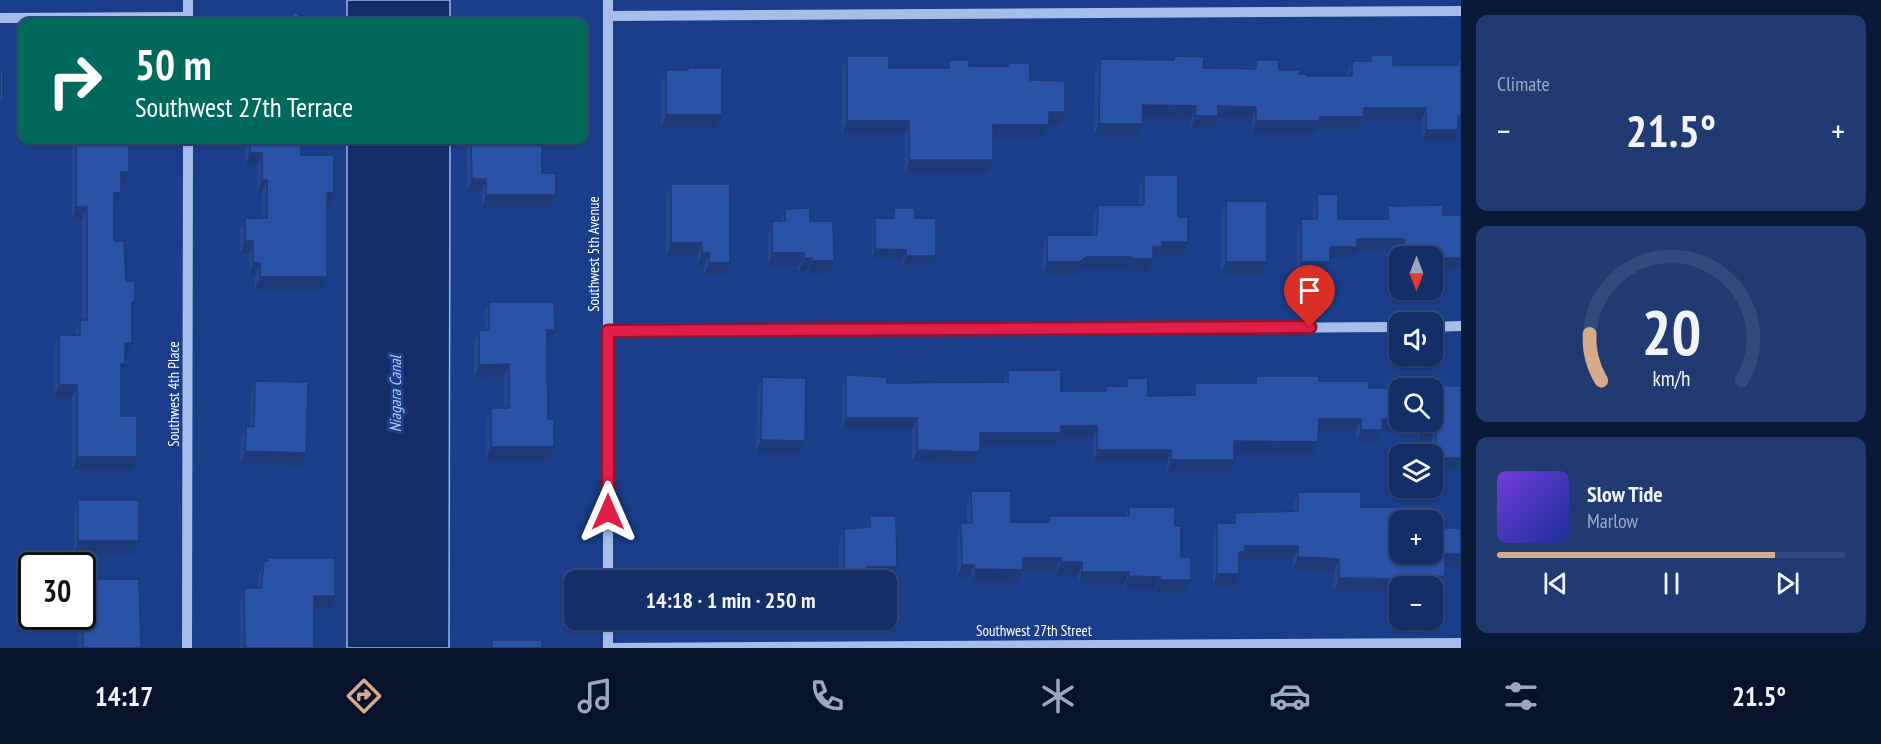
<!DOCTYPE html>
<html lang="en">
<head>
<meta charset="utf-8">
<style>
  :root { --surface:#142e68; --page:#213a71; --text:#f1f3f6; --muted:#9da8c0; --line:#334a7c; --accent:#d6ab8b }
  body { margin:0; font-family:"PT Sans Narrow",sans-serif; background:var(--page); color:var(--text); height:100vh; display:flex; flex-direction:column; font-size:22px; white-space:nowrap }
  * { box-sizing:border-box; margin:0 }
  p { font-size:20px; color:var(--muted) }
  .icon { flex:none; width:33px; height:33px; fill:none; stroke:currentColor; stroke-width:2; stroke-linecap:round; stroke-linejoin:round }
  .map { position:relative; flex:1; overflow:hidden }
  .side { display:flex; flex-direction:column; gap:15px; padding:15px; background:#0b1939; width:420px }
  .side>* { flex:none }
  .guide { position:absolute; left:18px; top:18px; width:570px; height:126px; border-radius:12px; box-shadow:0 2px 4px #0004,0 0 0 2px var(--line); background:#00695c; color:#fff; overflow:hidden }
  .needle { width:39px; rotate:180deg }
  .buttons { position:absolute; left:1389px; top:246px; display:grid; gap:12px }
  .buttons a { display:grid; place-items:center; width:54px; height:54px; border-radius:12px; background:var(--surface); box-shadow:0 2px 4px #0004,0 0 0 2px var(--line); font-size:30px }
  .speed { position:absolute; left:18px; top:552px; display:flex; gap:12px; font-size:30px; font-weight:700; text-align:center }
  .speed>* { display:grid; place-content:center; width:78px; height:78px; border-radius:50%; background:var(--surface); box-shadow:0 2px 4px #0004,0 0 0 2px var(--line); line-height:1 }
  .speed .limit { border:3px solid #111; border-radius:9px; background:#fff; color:#111 }
  .pin { position:absolute; display:grid; place-items:center; width:51px; height:51px; color:#fff; margin:-62px -26px; border-radius:50% 50% 50% 0; rotate:-45deg; box-shadow:0 0 6px #0007 }
  .pin .icon { rotate:45deg }
  .me { position:absolute; width:66px; margin:-33px; rotate:0deg; stroke-linejoin:round; filter:drop-shadow(0 0 4px #0008) }
  .turn { display:flex; align-items:center; gap:21px; height:126px; padding:0 18px; font-size:27px }
  .turn .icon { width:78px; height:78px; stroke-width:2.5 }
  .turn b { display:block; font-size:42px; line-height:51px }
  .big { font-size:45px; font-weight:700; line-height:1.1 }
  .side .widget { flex:1; display:flex; flex-direction:column; justify-content:center; gap:9px; min-width:0; padding:0 21px; border-radius:12px; background:var(--page) }
  .side .dial { align-items:center; gap:0 }
  .dial svg { height:156px; overflow:visible; fill:none; stroke:var(--line); stroke-width:7; stroke-linecap:round; text-anchor:middle }
  .dial text { fill:var(--text); stroke:none }
  .song { display:flex; align-items:center; gap:18px }
  .cover { width:72px; height:72px; border-radius:9px; background:linear-gradient(135deg,hsl(260 70% 55%),hsl(230 70% 35%)) }
  .played { height:6px; border-radius:3px; background:linear-gradient(90deg,var(--accent) 80%,var(--line) 80%) }
  .keys { display:flex; justify-content:space-around; direction:ltr }
  .heat { display:flex; justify-content:space-between; align-items:center; font-size:33px; direction:ltr }
  .trip { position:absolute; left:564px; top:570px; width:333px; height:60px; border-radius:12px; background:var(--surface); box-shadow:0 2px 4px #0004,0 0 0 2px var(--line); font-weight:700; line-height:60px; text-align:center }
  .tabs { display:flex; height:96px; justify-content:space-around; align-items:center; background:#08122a; color:var(--muted) }
  .tabs .icon { width:42px; height:42px }
  .tabs .on { color:var(--accent) }
  .tabs b { font-size:27px; color:var(--text) }
  main { display:flex; flex:1; min-height:0 }
  .map>svg:first-child { display:block }
</style>
</head>
<body>
<main>
<div class="map">
<svg width="1461" height="648" viewBox="0 0 1461 648">
  <rect width="100%" height="100%" fill="#1b3e8a"/>
  <!-- water -->
  <g fill="#122d68" stroke="#99b6ee" stroke-width="1.5">
    <rect x="347" y="0" width="103" height="22"/>
    <polygon points="347,140 450,140 449,648 347,648"/>
  </g>
  <g fill="none" stroke-linecap="round" stroke-linejoin="round">
    <!-- minor -->
    <g stroke="#a6bdec" stroke-width="10">
      <polyline points="188,0 188,22"/>
      <polyline points="608,16 1461,11"/>
      <polyline points="0,18 188,17"/>
      <polyline points="1432,327 1461,326"/>
      <polyline points="608,331 1400,327"/>
      <polyline points="608,580 608,0"/>
      <polyline points="608,620 608,648 1461,643"/>
      <polyline points="187,648 188,140"/>
    </g>
  </g>
  <!-- wall -->
  <g fill="#244790" fill-rule="evenodd">
    <polygon points="1371,55 1393,65 1457,65 1458,60 1461,128 1458,128 1454,142 1422,142 1422,120 1363,120 1359,129 1317,129 1315,134 1252,134 1252,119 1218,118 1214,129 1191,128 1191,119 1143,118 1138,137 1094,136 1095,71 1100,59 1173,60 1174,56 1203,68 1253,69 1256,60 1279,70 1307,76 1347,76 1347,73 1352,61 1370,61"/>
    <polygon points="847,56 889,68 946,68 949,60 969,66 1007,66 1008,63 1030,80 1065,112 1060,125 1049,125 1044,138 993,138 993,160 989,173 905,173 905,134 842,134 842,69"/>
    <polygon points="688,68 722,115 717,128 661,128 661,83 666,70 687,70"/>
    <polygon points="62,140 135,140 129,140 125,184 121,184 116,206 114,206 114,241 126,281 132,311 127,356 125,356 121,375 121,416 137,457 133,470 72,470 72,397 54,397 54,348 59,335 75,335 75,332 80,320 82,320 82,220 72,220 72,141 62,141"/>
    <polygon points="247,140 301,140 301,155 330,206 327,206 322,290 255,290 255,276 249,276 249,254 240,254 240,230 245,218 262,218 262,193 257,193 257,166 245,166 245,143"/>
    <polygon points="469,140 542,140 542,173 556,195 551,207 482,208 482,191 467,191 467,145"/>
    <polygon points="1144,175 1178,217 1188,242 1184,255 1159,255 1157,259 1153,259 1148,272 1127,272 1127,270 1081,270 1075,275 1043,275 1043,248 1047,235 1093,235 1093,217 1098,205 1139,205 1139,188"/>
    <polygon points="671,184 730,263 725,275 704,275 704,266 697,266 697,256 666,256 666,197"/>
    <polygon points="1317,194 1338,219 1384,219 1388,206 1432,256 1400,256 1400,251 1356,251 1353,258 1330,258 1330,262 1326,273 1297,273 1297,231 1301,219 1313,219 1313,206"/>
    <polygon points="1226,201 1267,262 1262,275 1221,275 1221,214"/>
    <polygon points="894,208 915,218 933,265 903,265 903,259 872,258 872,227 875,218 891,218"/>
    <polygon points="785,209 810,221 829,274 807,274 807,271 799,271 799,266 768,266 768,234 772,221 780,221"/>
    <polygon points="489,302 555,330 550,343 547,343 547,385 548,419 554,447 550,460 486,460 486,421 491,408 504,408 504,377 474,378 474,343 479,330 485,330 484,315"/>
    <path d="M1008,370h53v21h43l2,-5h18l3,-8h21v18l43,-1 4,-12h58l3,-7h63v5h50v7h52l1,-3 39,1v84h-29l-1,-29h-13v-10h-37l-4,11h-21v-11h-37l-1,11 -4,12h-80v6l-4,12h-63v-10h-74v-24h-34l-3,7h-76v7l-5,12 -63,-2v-32h-70v-43l4,-12 41,2v6l117,-1zM1400,388h32v34h-32z"/>
    <polygon points="762,377 805,441 800,454 756,453 757,390"/>
    <polygon points="255,381 302,466 240,464 241,439 246,426 250,427 251,394"/>
    <polygon points="971,491 1011,522 1047,522 1049,516 1125,516 1129,507 1175,526 1181,557 1191,580 1186,593 1155,593 1155,590 1124,589 1124,585 1078,585 1078,575 1056,575 1056,571 1022,571 1018,583 970,582 970,578 957,578 957,536 961,523 967,523 967,504"/>
    <polygon points="1298,492 1361,507 1400,520 1445,528 1461,567 1445,567 1440,589 1400,586 1400,592 1334,591 1334,572 1293,570 1293,559 1243,559 1241,565 1239,565 1239,574 1235,587 1213,587 1213,536 1217,523 1232,523 1235,513 1293,511 1293,505"/>
    <polygon points="78,500 134,554 74,554 74,513"/>
    <polygon points="870,516 897,567 892,580 839,580 839,542 844,529 866,527"/>
    <polygon points="268,558 330,609 314,609 314,648 240,648 240,601 244,588 258,588 259,574 264,561 267,561"/>
    <polygon points="77,616 82,616 141,648 78,648"/>
  </g>
  <!-- shaded-wall -->
  <g fill="#1d3a76">
    <polygon points="1143,105 1196,106 1191,119 1138,118"/>
    <polygon points="1218,106 1256,107 1252,119 1218,118 1214,129 1191,128 1195,116"/>
    <polygon points="1364,108 1426,108 1422,120 1363,120 1359,129 1317,129 1315,134 1252,134 1256,121 1320,117"/>
    <polygon points="1049,112 1065,112 1060,125 1049,125 1044,138 989,138 993,125"/>
    <polygon points="666,115 722,115 717,128 661,128"/>
    <polygon points="1458,116 1461,116 1461,128 1454,128"/>
    <polygon points="847,121 909,121 905,134 842,134"/>
    <polygon points="1099,124 1142,124 1138,137 1094,136"/>
    <polygon points="1426,130 1458,130 1454,142 1422,142"/>
    <rect x="62" y="140" width="10" height="1"/>
    <polygon points="250,153 262,153 257,166 245,166"/>
    <polygon points="909,160 993,160 989,173 905,173"/>
    <polygon points="121,172 129,172 125,184 116,184"/>
    <polygon points="472,179 486,179 482,191 467,191"/>
    <polygon points="262,180 267,180 262,193 257,193"/>
    <polygon points="114,193 121,193 116,206 109,206"/>
    <polygon points="327,193 334,193 330,206 322,206"/>
    <polygon points="486,195 556,195 551,207 482,208"/>
    <polygon points="76,207 87,207 82,220 72,220"/>
    <polygon points="1357,239 1404,239 1400,251 1356,251 1353,258 1326,258 1330,247"/>
    <polygon points="245,241 253,241 249,254 240,254"/>
    <polygon points="1162,242 1188,242 1184,255 1159,255 1157,259 1153,259 1148,272 1127,272 1132,259 1153,247"/>
    <polygon points="671,243 702,243 697,256 666,256"/>
    <polygon points="1404,245 1420,245 1416,256 1400,256"/>
    <polygon points="875,249 906,250 903,259 872,258"/>
    <polygon points="702,253 709,253 704,266 697,266"/>
    <polygon points="772,253 804,253 799,266 768,266"/>
    <polygon points="906,256 936,256 933,265 903,265"/>
    <polygon points="1086,257 1132,257 1127,270 1081,270 1075,275 1043,275 1047,262"/>
    <polygon points="804,258 812,258 807,271 799,271"/>
    <polygon points="1432,258 1461,258 1461,269 1432,270"/>
    <polygon points="812,261 834,261 829,274 807,274"/>
    <polygon points="1226,262 1267,262 1262,275 1221,275"/>
    <polygon points="1301,262 1330,262 1326,273 1297,273"/>
    <polygon points="253,263 260,263 255,276 249,276"/>
    <polygon points="709,263 730,263 725,275 704,275"/>
    <polygon points="260,277 327,277 322,290 255,290"/>
    <polygon points="547,330 555,330 550,343 542,343"/>
    <polygon points="125,343 132,343 127,356 120,356"/>
    <polygon points="121,364 125,364 120,376"/>
    <polygon points="509,364 504,377 474,378 479,365"/>
    <polygon points="59,385 77,385 72,397 54,397"/>
    <polygon points="846,418 917,418 912,430 842,430"/>
    <polygon points="1319,419 1361,419 1356,431 1314,431"/>
    <polygon points="1382,419 1400,419 1400,422 1421,422 1418,431 1381,431 1377,442 1356,442 1361,430"/>
    <polygon points="1061,426 1097,426 1093,438 1059,438 1056,445 975,445 980,433"/>
    <polygon points="1422,429 1436,429 1431,441 1418,441"/>
    <polygon points="761,440 805,441 800,454 756,453"/>
    <polygon points="1234,441 1318,442 1314,454 1230,454"/>
    <polygon points="491,447 554,447 550,460 486,460"/>
    <polygon points="917,450 980,452 975,464 912,462"/>
    <polygon points="1097,450 1171,450 1167,462 1093,462"/>
    <polygon points="245,451 306,453 302,466 240,464"/>
    <polygon points="77,457 137,457 133,470 72,470"/>
    <polygon points="1436,458 1461,458 1461,470 1432,470 1432,466"/>
    <polygon points="1171,460 1234,460 1230,472 1167,472"/>
    <polygon points="78,541 139,541 134,554 74,554"/>
    <polygon points="1245,546 1298,546 1293,559 1243,559 1241,565 1235,565 1239,552"/>
    <polygon points="1445,554 1461,554 1461,567 1440,567"/>
    <polygon points="1298,557 1339,559 1334,572 1293,570"/>
    <polygon points="1023,558 1061,558 1056,571 1022,571 1018,583 970,582 975,569"/>
    <polygon points="1061,562 1082,562 1078,575 1056,575"/>
    <polygon points="962,565 974,565 970,578 957,578"/>
    <polygon points="867,567 897,567 892,580 843,580 844,577"/>
    <polygon points="1082,572 1129,572 1124,585 1078,585"/>
    <polygon points="1217,574 1239,574 1235,587 1213,587"/>
    <polygon points="1129,576 1160,577 1155,590 1124,589"/>
    <polygon points="1445,576 1440,589 1432,589 1432,586 1400,586 1400,592 1334,591 1339,578"/>
    <polygon points="1160,580 1191,580 1186,593 1155,593"/>
    <polygon points="314,596 335,596 330,609 309,609"/>
  </g>
  <!-- building -->
  <g fill="#2a53a8" stroke="#1d3a76" stroke-width="1.5">
    <polygon points="295,12 300,16 320,16 320,22 250,22 250,16 291,16"/>
    <polygon points="1371,55 1393,55 1393,65 1458,65 1458,60 1461,60 1461,116 1458,116 1458,130 1426,130 1426,108 1364,108 1364,117 1320,117 1320,121 1256,121 1256,107 1218,106 1218,116 1195,116 1196,106 1143,105 1142,124 1099,124 1100,59 1174,60 1174,56 1204,57 1203,68 1256,69 1256,60 1279,60 1279,70 1300,70 1300,74 1307,74 1307,76 1352,76 1352,61 1371,61"/>
    <polygon points="847,56 889,56 889,68 949,68 949,60 969,60 969,66 1008,66 1008,63 1030,63 1030,80 1065,81 1065,112 1049,112 1049,125 993,125 993,160 909,160 909,121 847,121"/>
    <polygon points="688,68 722,68 722,115 666,115 666,70 688,70"/>
    <rect x="0" y="72" width="3" height="28"/>
    <polygon points="76,140 129,140 129,172 121,172 121,193 114,193 114,241 124,241 126,281 135,281 135,302 132,302 132,343 125,343 125,364 121,364 121,416 137,416 137,457 77,457 77,385 59,385 59,335 80,335 80,320 87,320 87,207 76,207"/>
    <polygon points="250,140 301,140 301,155 334,155 334,193 327,193 327,277 260,277 260,263 253,263 253,241 245,241 245,218 267,218 267,180 262,180 262,153 250,153"/>
    <polygon points="471,140 542,140 542,173 556,173 556,195 486,195 486,179 472,179"/>
    <polygon points="1144,175 1178,175 1178,217 1188,217 1188,242 1162,242 1162,247 1153,247 1153,259 1132,259 1132,257 1086,257 1079,262 1047,262 1047,235 1097,235 1098,205 1144,205"/>
    <polygon points="671,184 730,184 730,263 709,263 709,253 702,253 702,243 671,243"/>
    <polygon points="1317,194 1338,194 1338,219 1388,219 1388,206 1443,205 1443,215 1461,215 1461,258 1432,258 1432,256 1420,256 1420,245 1404,245 1404,239 1357,239 1357,247 1330,247 1330,262 1301,262 1301,219 1317,219"/>
    <rect x="1226" y="201" width="41" height="61"/>
    <polygon points="810,208 810,221 833,221 834,261 812,261 812,258 804,258 804,253 772,253 772,221 785,221 785,209"/>
    <polygon points="894,208 915,208 915,218 936,218 936,256 906,256 906,250 875,249 875,218 894,218"/>
    <polygon points="489,302 554,302 555,330 547,330 547,385 548,385 548,419 554,419 554,447 491,447 491,408 509,408 509,364 479,365 479,330 489,330"/>
    <polygon points="1008,370 1061,370 1061,391 1106,391 1106,386 1127,386 1127,378 1148,378 1148,396 1195,395 1195,383 1256,383 1256,376 1319,376 1319,381 1369,381 1369,388 1422,388 1422,385 1461,386 1461,458 1436,458 1436,429 1422,429 1422,422 1432,422 1432,388 1400,388 1400,419 1382,419 1382,430 1361,430 1361,419 1319,419 1318,442 1234,441 1234,460 1171,460 1171,450 1097,450 1097,426 1061,426 1061,433 980,433 980,452 917,450 917,418 846,418 846,375 887,377 887,383 1008,382"/>
    <polygon points="762,377 806,378 805,441 761,440"/>
    <polygon points="255,381 308,382 306,453 245,451 246,426 254,427"/>
    <polygon points="971,491 1011,491 1011,522 1049,522 1049,516 1129,516 1129,507 1175,507 1175,526 1181,526 1181,557 1191,557 1191,580 1160,580 1160,577 1129,576 1129,572 1082,572 1082,562 1061,562 1061,558 1023,558 1023,570 975,569 974,565 962,565 961,523 972,523"/>
    <polygon points="1298,492 1361,492 1361,507 1432,507 1432,520 1400,520 1400,554 1432,554 1432,525 1445,525 1445,528 1461,528 1461,554 1445,554 1445,576 1414,577 1414,579 1339,578 1339,559 1298,557 1298,546 1245,546 1245,552 1239,552 1239,574 1217,574 1217,523 1235,523 1235,513 1298,511"/>
    <rect x="78" y="500" width="61" height="41"/>
    <polygon points="870,516 896,516 897,567 867,567 867,577 844,577 844,529 870,527"/>
    <polygon points="268,558 335,558 335,596 314,596 314,648 245,648 244,588 261,588 264,561 268,561"/>
    <polygon points="82,579 139,579 141,648 83,648"/>
    <rect x="492" y="640" width="50" height="8"/>
  </g>
  <g fill="none" stroke-linecap="round" stroke-linejoin="round">
    <defs>
      <polyline id="route" points="608,512 608,331 1310,327"/>
    </defs>
    <!-- route casing -->
    <use href="#route" stroke="#92132f" stroke-width="15"/>
    <!-- route -->
    <use href="#route" stroke="#e11d48" stroke-width="10"/>
  </g>
  <g text-anchor="middle" dominant-baseline="central" stroke-width="6" stroke-linejoin="round" paint-order="stroke">
    <!-- street labels -->
    <g font-size="15" fill="#fff" stroke="#1b3e8a">
      <text transform="translate(593 254) rotate(-90)">Southwest 5th Avenue</text>
      <text transform="translate(173 394) rotate(-90)">Southwest 4th Place</text>
      <text x="1034" y="630">Southwest 27th Street</text>
    </g>
    <!-- water labels -->
    <g font-size="16" font-style="italic" fill="#b1c8f4" stroke="#1b3e8a">
      <text transform="translate(395 394) rotate(-90)">Niagara Canal</text>
    </g>
  </g>
</svg>
<div class="buttons">
<a><svg class="needle" viewBox="-14 -14 28 28"><path d="M0-13l5 13h-10z" fill="#e53935"/><path d="M0 13l5-13h-10z" fill="#9da8c0"/></svg></a>
<a><svg class="icon" aria-label="sound" viewBox="0 0 24 24"><path d="M4 9h4l5-4v14l-5-4H4zM17 9q2 3 0 6"/></svg></a>
<a><svg class="icon" aria-label="search" viewBox="0 0 24 24"><circle cx="10" cy="10" r="6"/><path d="M15 15l6 6"/></svg></a>
<a><svg class="icon" aria-label="layers" viewBox="0 0 24 24"><path d="M12 4l9 5-9 5-9-5zM3 14l9 5 9-5"/></svg></a>
<a>+</a>
<a>−</a>
</div>
<div class="speed"><div class="limit">30</div></div>
<div class="pin" style="left:1310px;top:327px;background:#d93025"><svg class="icon" aria-label="arrive" viewBox="0 0 24 24"><path d="M6 21V4h12l-3 4 3 4H6"/></svg></div>
<svg class="me" style="left:608px;top:512px" viewBox="-20 -20 40 40"><path d="M0-17L14 15 0 8-14 15z" fill="#e11d48" stroke="#fff" stroke-width="4"/></svg>
<div class="trip">14:18 · 1 min · 250 m</div>
<div class="guide">
<div class="turn"><svg class="icon" aria-label="right" viewBox="0 0 24 24"><path d="M7 20v-9h11M14 6l5 5-5 5"/></svg><div><b>50 m</b>Southwest 27th Terrace</div></div>
</div>
</div>
<section class="side">
<div class="widget"><p>Climate</p>
<div class="heat"><a>−</a><b class="big">21.5°</b><a>+</a></div>
</div>
<div class="widget dial"><svg viewBox="0 0 100 80">
<path d="M14 69A42 42 0 1 1 86 69"/>
<path d="M14 69A42 42 0 0 1 8 45" stroke="#d6ab8b"/>
<text x="50" y="56" font-size="32" font-weight="700">20</text>
<text x="50" y="72" font-size="11">km/h</text>
</svg></div>
<div class="widget">
<div class="song"><i class="cover"></i><div><b>Slow Tide</b><p>Marlow</p></div></div>
<div class="played"></div>
<div class="keys"><svg class="icon" aria-label="previous" viewBox="0 0 24 24"><path d="M18 5L8 12l10 7zM5 5v14"/></svg><svg class="icon" aria-label="pause" viewBox="0 0 24 24"><path d="M8 5v14M16 5v14"/></svg><svg class="icon" aria-label="next" viewBox="0 0 24 24"><path d="M6 5l10 7-10 7zM19 5v14"/></svg></div>
</div>
</section>
</main>
<nav class="tabs">
<b>14:17</b>
<svg class="icon on" aria-label="directions" viewBox="0 0 24 24"><path d="M12 3l9 9-9 9-9-9zM9 14v-3h6M13 9l2 2-2 2"/></svg>
<svg class="icon" aria-label="music" viewBox="0 0 24 24"><path d="M9 18V5l10-2v13"/><circle cx="6" cy="18" r="3"/><circle cx="16" cy="16" r="3"/></svg>
<svg class="icon" aria-label="phone" viewBox="0 0 24 24"><path d="M5 4h4l2 5-3 2q2 4 5 5l2-3 5 2v4C11 20 4 13 5 4z"/></svg>
<svg class="icon" aria-label="climate" viewBox="0 0 24 24"><path d="M12 3v18M4 7l16 10M4 17L20 7"/></svg>
<svg class="icon" aria-label="car" viewBox="0 0 24 24"><path d="M5 17H2v-5l4-1 3-4h7l3 4 3 1v5h-3M9 17h6M6 11h13"/><circle cx="7" cy="17" r="2"/><circle cx="17" cy="17" r="2"/></svg>
<svg class="icon" aria-label="filters" viewBox="0 0 24 24"><path d="M4 7h16M4 17h16"/><circle cx="9" cy="7" r="2"/><circle cx="15" cy="17" r="2"/></svg>
<b>21.5°</b>
</nav>
</body>
</html>
